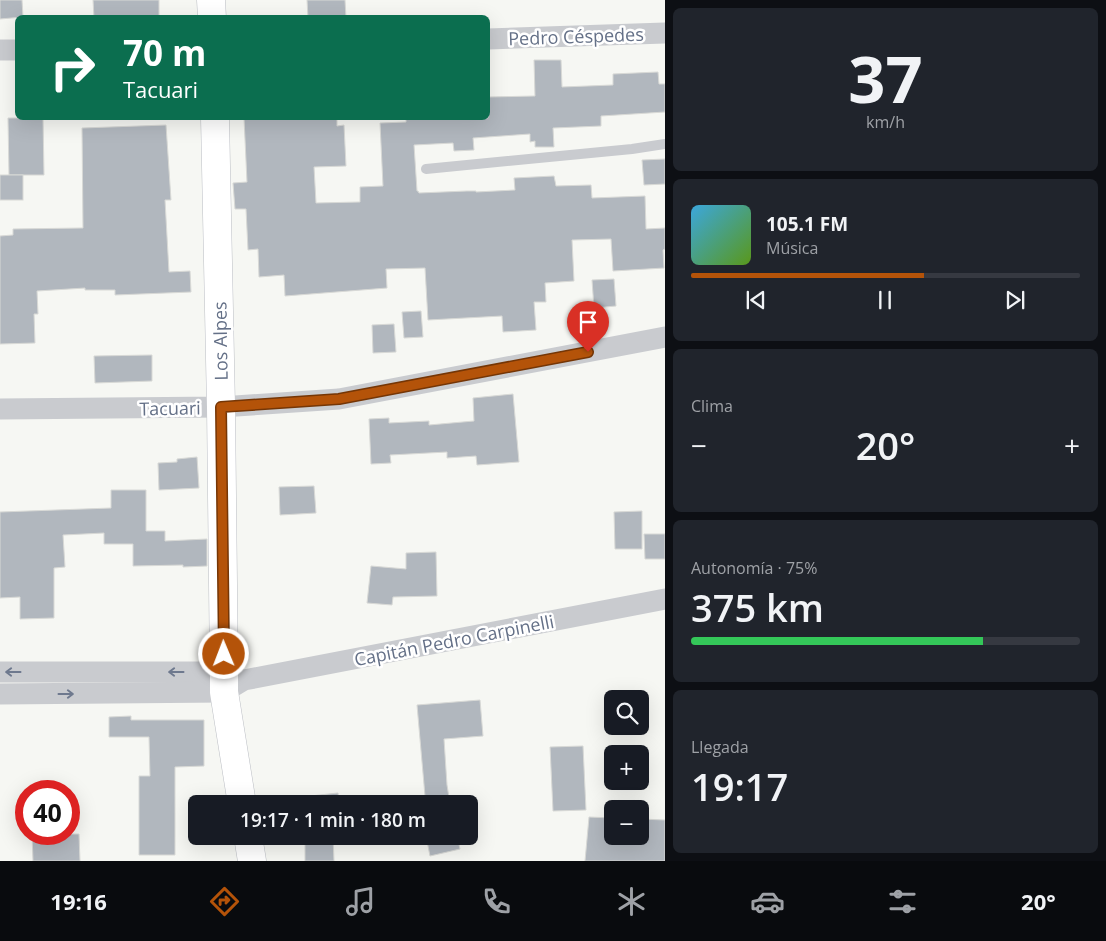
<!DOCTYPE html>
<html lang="es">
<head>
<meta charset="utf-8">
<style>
  :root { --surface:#171b24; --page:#20242c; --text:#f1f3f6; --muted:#9ea1a6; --line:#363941; --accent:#b45309 }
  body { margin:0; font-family:"Open Sans",sans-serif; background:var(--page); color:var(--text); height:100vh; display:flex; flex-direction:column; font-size:19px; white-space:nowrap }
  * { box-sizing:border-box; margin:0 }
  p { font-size:16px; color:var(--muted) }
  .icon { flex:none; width:28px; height:28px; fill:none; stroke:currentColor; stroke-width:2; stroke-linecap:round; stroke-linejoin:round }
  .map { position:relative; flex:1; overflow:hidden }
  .side { display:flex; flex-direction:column; gap:8px; padding:8px; background:#0d0f14; width:441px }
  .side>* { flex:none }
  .banner { position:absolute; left:15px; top:15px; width:475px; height:105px; border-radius:8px; box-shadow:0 5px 20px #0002; background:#0b6e4f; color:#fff; overflow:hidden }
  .controls { position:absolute; left:604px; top:690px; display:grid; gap:10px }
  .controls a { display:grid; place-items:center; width:45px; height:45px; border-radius:8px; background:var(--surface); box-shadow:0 5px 20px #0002; font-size:25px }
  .speed { position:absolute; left:15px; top:780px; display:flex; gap:10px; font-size:25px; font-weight:700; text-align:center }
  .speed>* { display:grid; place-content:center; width:65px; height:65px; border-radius:50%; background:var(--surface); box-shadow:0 5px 20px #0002; line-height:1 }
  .speed .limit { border:8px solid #d22; background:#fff; color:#111 }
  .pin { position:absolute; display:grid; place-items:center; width:42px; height:42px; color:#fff; margin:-51px -21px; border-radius:50% 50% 50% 0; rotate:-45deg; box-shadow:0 0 5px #0007 }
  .pin .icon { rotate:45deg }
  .me { position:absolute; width:55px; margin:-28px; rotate:359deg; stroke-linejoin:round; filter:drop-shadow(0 0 4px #0008) }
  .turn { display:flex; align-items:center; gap:18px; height:105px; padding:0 25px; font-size:22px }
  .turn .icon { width:65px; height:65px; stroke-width:2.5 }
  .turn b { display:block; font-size:35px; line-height:42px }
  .big { font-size:38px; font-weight:600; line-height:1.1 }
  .side .tile { flex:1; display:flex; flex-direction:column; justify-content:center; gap:8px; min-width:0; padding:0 18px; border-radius:8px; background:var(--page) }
  .side .dial { align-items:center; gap:0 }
  .dial b { font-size:65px; line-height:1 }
  .song { display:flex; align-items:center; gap:15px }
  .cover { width:60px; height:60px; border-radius:8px; background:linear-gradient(135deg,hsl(200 70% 55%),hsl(90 70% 35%)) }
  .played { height:5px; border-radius:2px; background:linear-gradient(90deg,var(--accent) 60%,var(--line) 60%) }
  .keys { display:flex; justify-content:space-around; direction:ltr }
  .heat { display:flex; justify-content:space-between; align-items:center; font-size:28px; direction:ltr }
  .charge { height:8px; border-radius:4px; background:linear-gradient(90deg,#34c759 75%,var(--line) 0) }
  .trip { position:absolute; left:188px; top:795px; width:290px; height:50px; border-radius:8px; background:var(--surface); box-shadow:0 5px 20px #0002; font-weight:600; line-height:50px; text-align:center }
  .menu { display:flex; height:80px; justify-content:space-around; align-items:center; background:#090b0e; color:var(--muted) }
  .menu .icon { width:35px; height:35px }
  .menu .on { color:var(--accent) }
  .menu b { font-size:22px; color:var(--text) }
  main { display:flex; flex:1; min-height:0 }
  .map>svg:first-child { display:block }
</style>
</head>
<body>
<main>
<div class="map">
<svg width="665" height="861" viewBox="0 0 665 861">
  <rect width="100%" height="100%" fill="#f6f7f3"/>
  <!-- building -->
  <g fill="#b1b7be" stroke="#d8d9d6">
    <polygon points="0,0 22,0 23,17 0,19"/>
    <polygon points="93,0 159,0 159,18 94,18"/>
    <polygon points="307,0 345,0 346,18 308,18"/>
    <polygon points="534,60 561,60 562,87 613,85 613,74 658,72 659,84 665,84 665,112 601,116 601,126 553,128 554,147 535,147 535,141 530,142 530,134 473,138 474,150 454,151 453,143 414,145 417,191 418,191 419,193 467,191 476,191 476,192 515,190 514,178 554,176 556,186 591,185 592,198 645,196 646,229 665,228 665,249 663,250 664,268 613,271 611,239 572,240 574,281 545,283 546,302 534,302 536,330 503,332 502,316 428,320 425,268 386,269 387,288 285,296 284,275 259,277 258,249 248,250 246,209 235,209 233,183 247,182 244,118 337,118 337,126 344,125 346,166 314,167 316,203 360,202 360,187 383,186 380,123 406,122 406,118 443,118 443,119 488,118 488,97 535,96"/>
    <polygon points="8,118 43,118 44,175 9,175"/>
    <polygon points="166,125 171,200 165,200 169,272 190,271 191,292 115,295 115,290 85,290 85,288 37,291 38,314 34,314 35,343 0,344 0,236 13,235 13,229 83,228 82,128"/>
    <polygon points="665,159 665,184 644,185 642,160"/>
    <rect x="0" y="175" width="23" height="25"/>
    <polygon points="614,279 616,306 594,308 592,280"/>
    <polygon points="421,311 423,337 404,338 402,312"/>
    <polygon points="394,324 396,352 373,353 372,325"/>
    <polygon points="152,355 152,381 95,383 94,356"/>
    <polygon points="513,394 519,462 477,465 476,456 447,458 447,452 390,455 391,463 371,464 369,419 389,418 389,423 429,421 429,425 474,421 473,398"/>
    <polygon points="197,457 199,488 159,490 158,463 177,462 177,459"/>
    <polygon points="314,486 316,513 280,515 279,487"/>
    <polygon points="111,490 146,490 146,531 165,531 165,541 207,539 207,566 183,567 183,565 133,566 133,544 104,544 104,533 63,535 65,567 54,568 54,618 20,619 20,597 0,598 0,512 111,508"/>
    <polygon points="642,511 642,549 615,549 614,512"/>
    <polygon points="644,534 665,534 665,559 645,559"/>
    <polygon points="436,552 437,596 393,597 392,605 367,603 371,566 406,569 406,553"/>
    <polygon points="480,700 483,736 444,739 447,785 450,804 409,804 408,799 425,796 417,705"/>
    <polygon points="131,716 131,720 204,720 204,766 175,767 175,855 139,855 139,776 150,776 149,737 109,737 109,717"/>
    <polygon points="583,746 586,810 553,811 550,747"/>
    <polygon points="338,793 339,804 293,804 292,798"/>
    <polygon points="589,817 612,818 612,836 640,836 640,819 665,820 665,861 585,861"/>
    <polygon points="32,834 79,834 80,861 33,861"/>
    <polygon points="296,836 333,836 334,861 305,861 305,839 297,840"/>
    <polygon points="426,836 457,836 460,849 430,856"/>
  </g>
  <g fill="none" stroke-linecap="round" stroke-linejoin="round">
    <defs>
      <g id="secondary">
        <polyline points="211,0 212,18"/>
        <polyline points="215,118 221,407 224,672 224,692 242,804"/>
        <polyline points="248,836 252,861"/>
      </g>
    </defs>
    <!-- secondary casing -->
    <use href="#secondary" stroke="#bbbec4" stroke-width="29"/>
    <!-- lane -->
    <polyline stroke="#c9cbcf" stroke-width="10" points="426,169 632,149 665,144"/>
    <!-- street -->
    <g stroke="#c9cbcf" stroke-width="21">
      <polyline points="488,39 665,33"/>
      <polyline points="0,50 18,50"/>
      <polyline points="0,409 221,407 339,399 665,337"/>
      <polyline points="0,672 224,672 237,677"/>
      <polyline points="0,694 224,692 244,680 665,599"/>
    </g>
    <!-- secondary -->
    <use href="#secondary" stroke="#fff" stroke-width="28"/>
  </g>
  <!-- one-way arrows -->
  <defs><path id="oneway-shaft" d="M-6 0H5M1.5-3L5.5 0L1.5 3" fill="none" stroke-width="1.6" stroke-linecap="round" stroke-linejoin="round" transform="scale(1.25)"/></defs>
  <g stroke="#6e798e">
    <use href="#oneway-shaft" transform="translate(13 672) rotate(-180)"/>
    <use href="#oneway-shaft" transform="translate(176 672) rotate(-180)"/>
    <use href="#oneway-shaft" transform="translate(66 694)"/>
  </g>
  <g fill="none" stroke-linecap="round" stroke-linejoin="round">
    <defs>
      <polyline id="route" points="224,654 221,407 339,399 588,352"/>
    </defs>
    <!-- route casing -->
    <use href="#route" stroke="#753606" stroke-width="12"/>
    <!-- route -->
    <use href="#route" stroke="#b45309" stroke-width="9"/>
  </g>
  <g text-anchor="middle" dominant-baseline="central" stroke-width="5" stroke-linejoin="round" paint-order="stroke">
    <!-- street labels -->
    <g font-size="18" fill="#647087" stroke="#fff">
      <text transform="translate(576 36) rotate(-2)">Pedro Céspedes</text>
      <text transform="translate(220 341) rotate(-91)">Los Alpes</text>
      <text transform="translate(170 408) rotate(-1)">Tacuari</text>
      <text transform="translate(454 640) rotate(-11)">Capitán Pedro Carpinelli</text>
    </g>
  </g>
</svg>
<div class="controls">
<a><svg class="icon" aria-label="search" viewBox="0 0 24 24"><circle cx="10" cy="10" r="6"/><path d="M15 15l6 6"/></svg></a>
<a>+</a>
<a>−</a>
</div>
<div class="speed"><div class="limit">40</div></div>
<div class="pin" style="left:588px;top:352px;background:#d93025"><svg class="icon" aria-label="arrive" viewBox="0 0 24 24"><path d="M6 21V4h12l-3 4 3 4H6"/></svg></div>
<svg class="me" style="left:224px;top:654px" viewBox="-20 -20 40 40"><circle r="17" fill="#b45309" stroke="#fff" stroke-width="3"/><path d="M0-11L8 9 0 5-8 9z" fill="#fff"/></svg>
<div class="trip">19:17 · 1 min · 180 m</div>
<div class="banner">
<div class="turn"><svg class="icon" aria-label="right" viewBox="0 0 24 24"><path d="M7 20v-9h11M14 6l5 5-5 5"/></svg><div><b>70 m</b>Tacuari</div></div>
</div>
</div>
<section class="side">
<div class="tile dial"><b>37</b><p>km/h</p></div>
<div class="tile">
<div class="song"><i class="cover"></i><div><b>105.1 FM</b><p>Música</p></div></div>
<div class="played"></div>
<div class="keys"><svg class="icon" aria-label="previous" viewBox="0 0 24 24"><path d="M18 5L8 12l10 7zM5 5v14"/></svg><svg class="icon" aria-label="pause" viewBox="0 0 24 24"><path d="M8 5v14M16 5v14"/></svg><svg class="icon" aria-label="next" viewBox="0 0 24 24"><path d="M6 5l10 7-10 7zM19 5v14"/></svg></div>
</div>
<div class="tile"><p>Clima</p>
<div class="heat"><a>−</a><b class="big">20°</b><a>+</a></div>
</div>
<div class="tile"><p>Autonomía · 75%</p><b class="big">375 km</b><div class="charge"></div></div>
<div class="tile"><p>Llegada</p><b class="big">19:17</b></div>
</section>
</main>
<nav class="menu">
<b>19:16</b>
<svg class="icon on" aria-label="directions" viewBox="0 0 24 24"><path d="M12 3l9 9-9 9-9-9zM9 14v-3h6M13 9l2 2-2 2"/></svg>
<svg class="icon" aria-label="music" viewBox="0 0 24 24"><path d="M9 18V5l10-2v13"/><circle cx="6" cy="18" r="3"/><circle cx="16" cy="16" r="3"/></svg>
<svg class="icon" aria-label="phone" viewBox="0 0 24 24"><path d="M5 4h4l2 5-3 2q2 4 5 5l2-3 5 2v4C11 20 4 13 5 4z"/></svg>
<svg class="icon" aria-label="climate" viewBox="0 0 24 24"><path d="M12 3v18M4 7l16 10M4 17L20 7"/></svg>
<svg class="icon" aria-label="car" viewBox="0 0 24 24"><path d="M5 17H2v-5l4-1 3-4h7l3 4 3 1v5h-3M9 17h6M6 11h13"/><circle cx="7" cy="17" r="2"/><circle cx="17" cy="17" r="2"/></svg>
<svg class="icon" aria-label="filters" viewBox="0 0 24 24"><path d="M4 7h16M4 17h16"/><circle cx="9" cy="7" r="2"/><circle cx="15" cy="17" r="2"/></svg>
<b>20°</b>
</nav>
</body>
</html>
